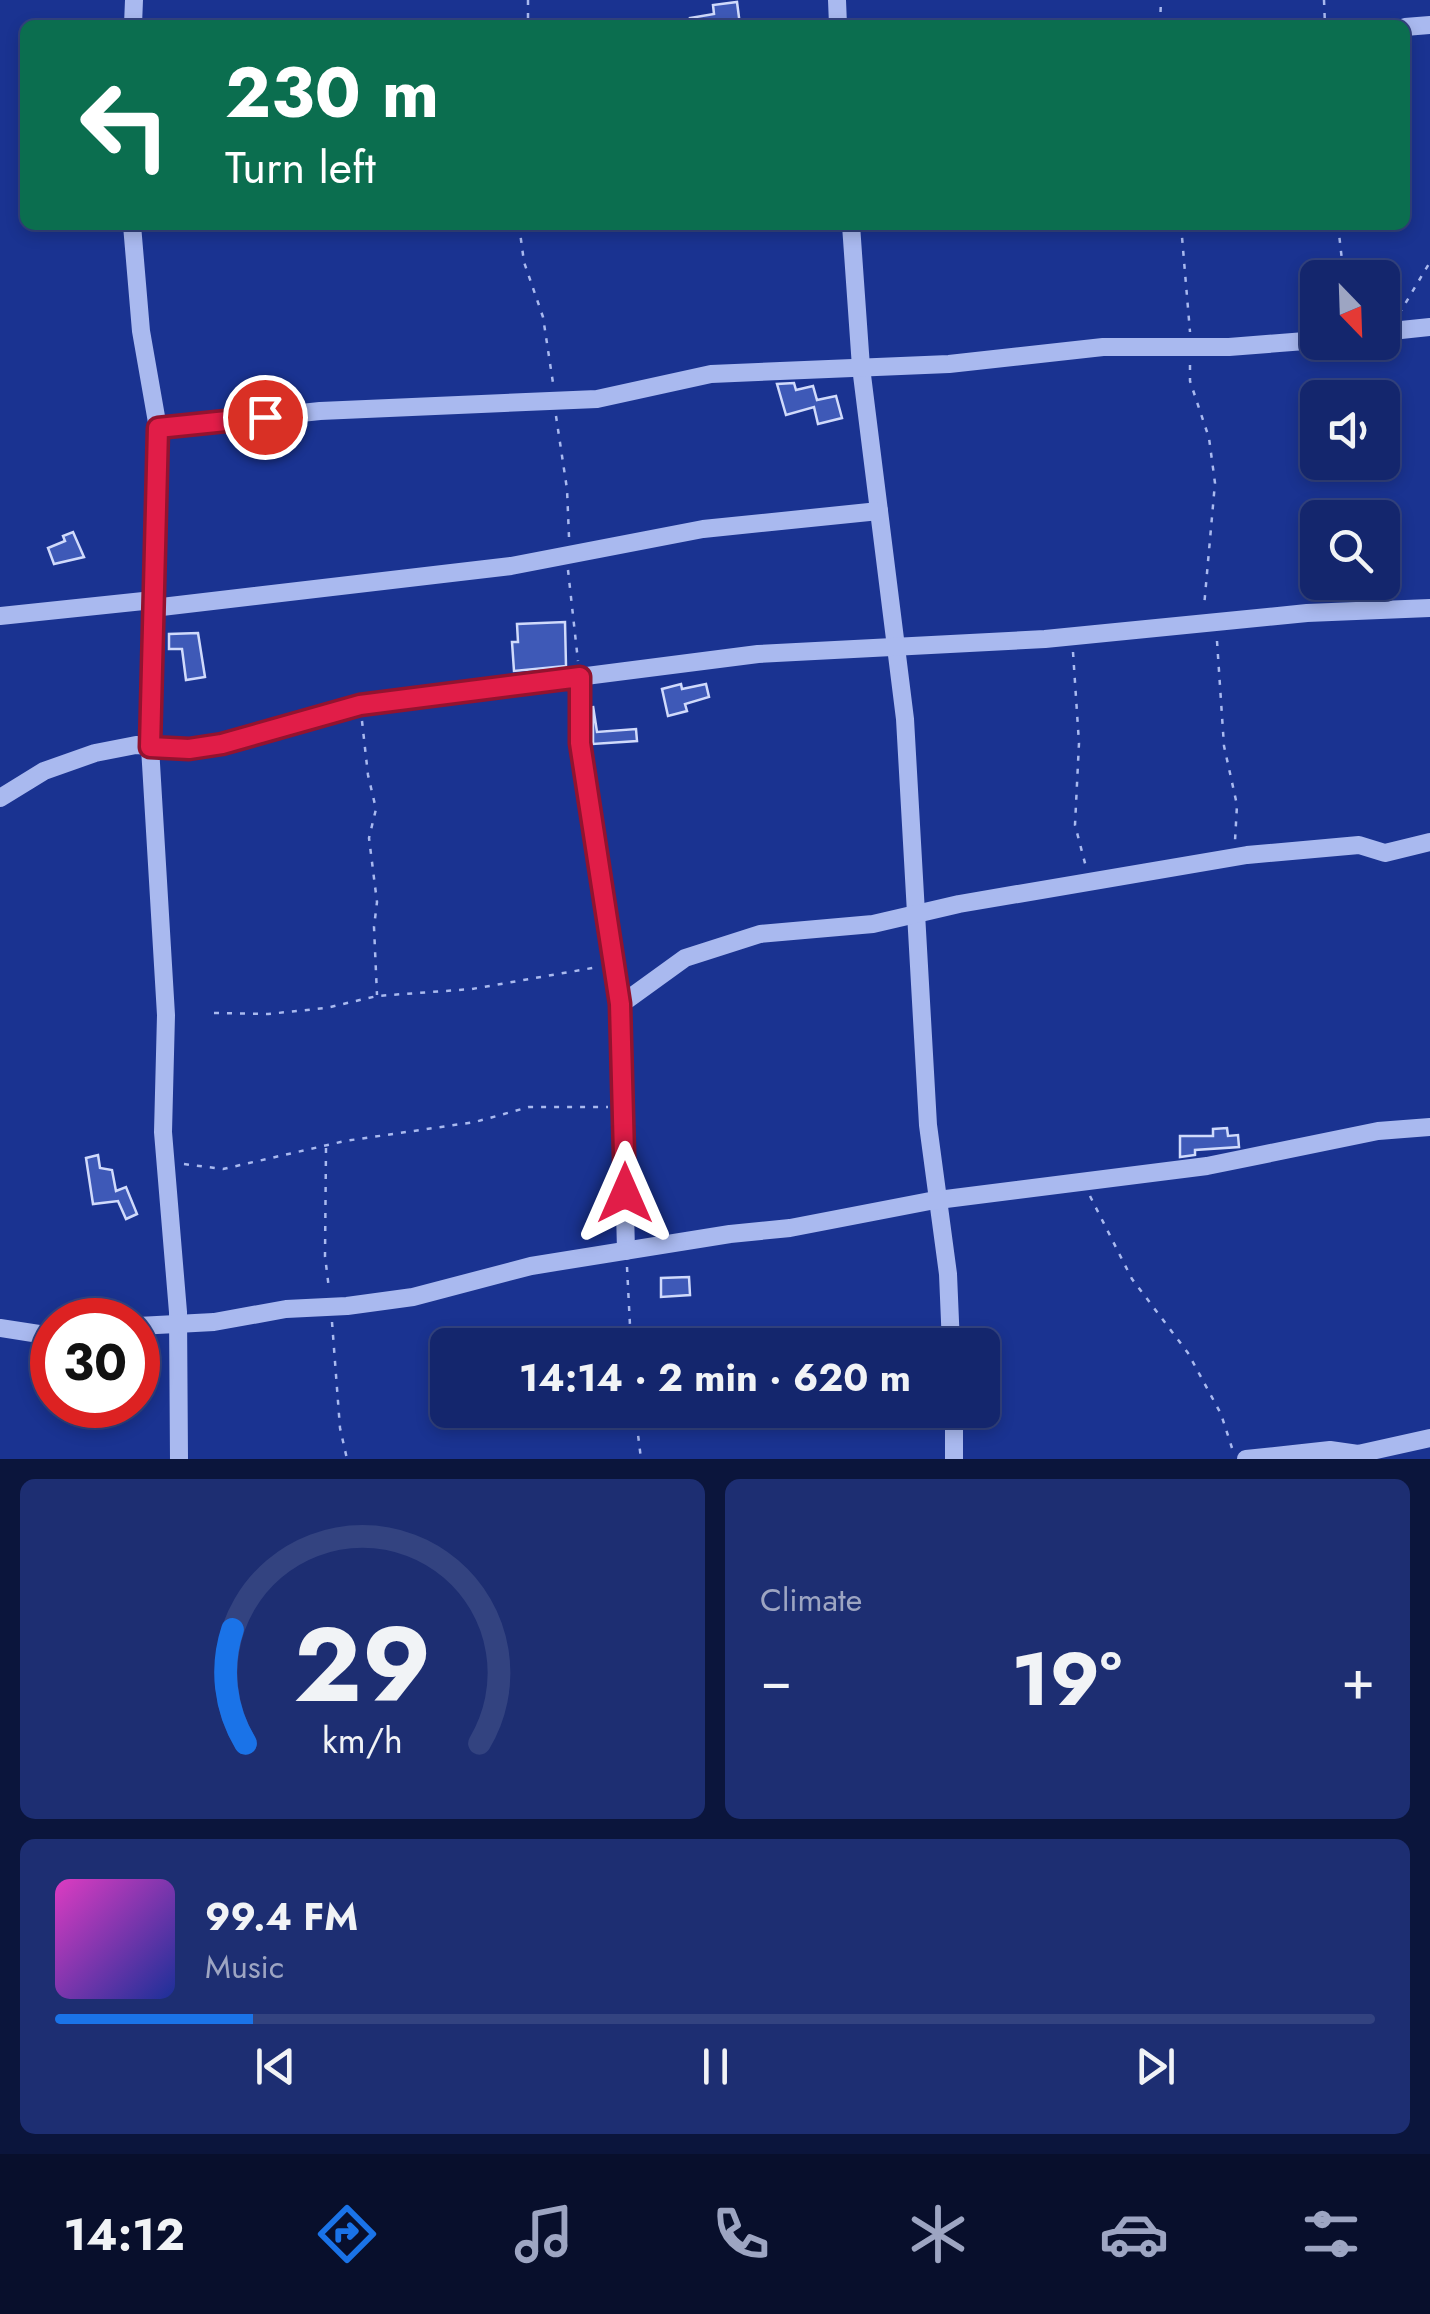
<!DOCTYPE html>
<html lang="en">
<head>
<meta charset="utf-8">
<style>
  :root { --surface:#14266d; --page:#1d2e72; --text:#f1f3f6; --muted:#9da5c2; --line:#334380; --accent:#1a73e8 }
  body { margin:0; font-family:Jost,sans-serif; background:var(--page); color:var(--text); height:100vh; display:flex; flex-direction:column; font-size:38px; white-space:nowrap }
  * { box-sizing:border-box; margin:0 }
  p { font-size:32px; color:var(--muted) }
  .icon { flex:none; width:55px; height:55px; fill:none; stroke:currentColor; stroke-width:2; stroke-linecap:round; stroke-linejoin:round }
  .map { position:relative; height:1459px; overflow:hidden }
  .panel { display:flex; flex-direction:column; gap:20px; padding:20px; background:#0b153c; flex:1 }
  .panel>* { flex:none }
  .banner { position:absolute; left:20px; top:20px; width:1390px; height:210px; border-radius:15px; box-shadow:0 5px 15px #0003,0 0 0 2px var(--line); background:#0b6e4f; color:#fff; overflow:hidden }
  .needle { width:65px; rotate:157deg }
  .tools { position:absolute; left:1300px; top:260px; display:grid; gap:20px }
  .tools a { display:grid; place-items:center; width:100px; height:100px; border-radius:15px; background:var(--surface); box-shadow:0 5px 15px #0003,0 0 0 2px var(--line); font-size:50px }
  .speed { position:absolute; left:30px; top:1298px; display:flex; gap:20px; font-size:50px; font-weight:700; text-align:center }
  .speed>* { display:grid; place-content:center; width:130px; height:130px; border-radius:50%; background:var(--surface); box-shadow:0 5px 15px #0003,0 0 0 2px var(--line); line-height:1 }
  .speed .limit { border:15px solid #d22; background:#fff; color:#111 }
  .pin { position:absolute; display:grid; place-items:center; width:85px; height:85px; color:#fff; margin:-42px; border:5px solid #fff; border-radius:50%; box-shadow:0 2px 10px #0007 }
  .me { position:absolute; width:110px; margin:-55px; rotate:0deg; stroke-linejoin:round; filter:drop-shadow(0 0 8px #0008) }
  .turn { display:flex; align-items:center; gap:35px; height:210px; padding:0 40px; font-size:45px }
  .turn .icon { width:130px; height:130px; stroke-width:2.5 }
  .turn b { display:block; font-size:70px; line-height:85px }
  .big { font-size:75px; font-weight:700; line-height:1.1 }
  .panel .widget { flex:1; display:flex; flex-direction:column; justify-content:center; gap:15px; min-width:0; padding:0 35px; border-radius:15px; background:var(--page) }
  .panel .dial { align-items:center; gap:0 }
  .dial svg { height:260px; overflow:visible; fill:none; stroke:var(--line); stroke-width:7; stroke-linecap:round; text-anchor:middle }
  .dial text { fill:var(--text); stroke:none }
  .song { display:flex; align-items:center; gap:30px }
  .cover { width:120px; height:120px; border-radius:15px; background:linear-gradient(135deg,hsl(310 70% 55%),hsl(230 70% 35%)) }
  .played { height:10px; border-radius:5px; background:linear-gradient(90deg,var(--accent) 15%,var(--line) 15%) }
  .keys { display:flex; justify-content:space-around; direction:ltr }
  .heat { display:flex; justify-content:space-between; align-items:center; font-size:55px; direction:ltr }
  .panel .tiles { flex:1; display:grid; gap:20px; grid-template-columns:1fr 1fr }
  .widget:last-child { grid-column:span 2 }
  .trip { position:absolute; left:430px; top:1328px; width:570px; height:100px; border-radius:15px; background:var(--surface); box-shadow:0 5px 15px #0003,0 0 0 2px var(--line); font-weight:700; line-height:100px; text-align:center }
  .dock { display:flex; height:160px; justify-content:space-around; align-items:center; background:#080f2c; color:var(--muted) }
  .dock .icon { width:70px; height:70px }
  .dock .on { color:var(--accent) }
  .dock b { font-size:45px; color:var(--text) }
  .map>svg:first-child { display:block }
</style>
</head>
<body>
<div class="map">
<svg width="1430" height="1459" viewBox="0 0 1430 1459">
  <rect width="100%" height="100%" fill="#1a3391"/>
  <!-- building -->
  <g fill="#3e59b7" stroke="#d0dafb" stroke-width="2.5">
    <polygon points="737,2 740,25 691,25 690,18 714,14 713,5"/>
    <polygon points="794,383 796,390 813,386 817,400 836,396 842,418 818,424 814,407 786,415 777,384"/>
    <polygon points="73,532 84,557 54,564 48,548 65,541 63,536"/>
    <polygon points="565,622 566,666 514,671 512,642 518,642 517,624"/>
    <polygon points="198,633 205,677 186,680 182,649 169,649 169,634"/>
    <polygon points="681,684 682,689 706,684 709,697 685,704 687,711 668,716 662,689"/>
    <polygon points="593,706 597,732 636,729 637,741 593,744"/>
    <polygon points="1227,1128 1228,1136 1238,1135 1239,1147 1195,1150 1195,1155 1180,1157 1180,1136 1213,1136 1213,1129"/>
    <polygon points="98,1155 100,1168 112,1170 116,1191 126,1187 137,1214 126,1219 118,1201 93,1204 86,1158"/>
    <polygon points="689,1277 690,1295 661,1297 661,1278"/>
  </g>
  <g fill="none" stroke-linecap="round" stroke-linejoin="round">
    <!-- path -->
    <g stroke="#a9b9ef" stroke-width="2.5" stroke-dasharray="5 8" stroke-linecap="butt">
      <polyline points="528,0 528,25"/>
      <polyline points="1324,0 1325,25"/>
      <polyline points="1160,25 1161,0"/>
      <polyline points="519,225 524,262 543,317 553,383"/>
      <polyline points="1181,225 1190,332"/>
      <polyline points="1338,225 1344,278"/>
      <polyline points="1399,314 1430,262"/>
      <polyline points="1190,365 1190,381 1209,438 1215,483 1204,607"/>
      <polyline points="556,416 567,489 569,537"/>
      <polyline points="568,570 578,661"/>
      <polyline points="1217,641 1224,746 1237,805 1235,841"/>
      <polyline points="1073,652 1079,743 1075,825 1086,867"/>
      <polyline points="362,721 368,775 376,809 369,838 377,902 374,927 377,995"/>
      <polyline points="214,1013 268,1014 326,1008 377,996 472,989 598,967"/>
      <polyline points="326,1148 325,1256 329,1289"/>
      <polyline points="184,1164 223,1169 345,1141 475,1122 529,1107 608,1107"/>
      <polyline points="1090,1196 1132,1279 1188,1353 1221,1414 1232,1448"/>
      <polyline points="627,1267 631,1345"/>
      <polyline points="332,1322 340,1428 347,1459"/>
      <polyline points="635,1410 641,1459"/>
    </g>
    <!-- minor -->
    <g stroke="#a9b9ef" stroke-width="18">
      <polyline points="837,0 838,25"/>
      <polyline points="133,25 134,0"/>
      <polyline points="1405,27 1430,25"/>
      <polyline points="132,225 141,331 158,428 150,747 166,1015 163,1132 178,1312 179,1459"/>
      <polyline points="851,225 861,367 905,719 928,1125 948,1274 951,1345"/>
      <polyline points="1382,332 1430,327"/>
      <polyline points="158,428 320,411 597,399 711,374 949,364 1103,347 1229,347 1318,340"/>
      <polyline points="153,608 511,566 703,529 879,511"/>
      <polyline points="0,616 153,600"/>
      <polyline points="581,677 580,743 620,1005 626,1251"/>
      <polyline points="0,798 44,771 95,753 136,745 189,749 221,745 360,705 758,654 1045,639 1307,613 1430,608"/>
      <polyline points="620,1005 685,958 760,934 873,924 959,904 1247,855 1359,845 1385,853 1430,842"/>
      <polyline points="138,1326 214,1322 286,1309 347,1306 413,1297 531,1266 730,1234 790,1228 930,1201 1207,1166 1378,1131 1430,1127"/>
      <polyline points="0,1328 52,1336"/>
      <polyline points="954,1410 954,1459"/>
      <polyline points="1246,1459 1330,1450 1358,1454 1430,1438"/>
    </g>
  </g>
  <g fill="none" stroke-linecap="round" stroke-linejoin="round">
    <defs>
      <polyline id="route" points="265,417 158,428 150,747 189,749 222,744 360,705 580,677 580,743 620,1004 625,1193"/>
    </defs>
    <!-- route casing -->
    <use href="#route" stroke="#92132f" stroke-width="25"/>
    <!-- route -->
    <use href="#route" stroke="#e11d48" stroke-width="18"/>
  </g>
</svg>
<div class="tools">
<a><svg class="needle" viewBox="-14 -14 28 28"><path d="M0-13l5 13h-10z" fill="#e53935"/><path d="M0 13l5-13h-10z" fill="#9da5c2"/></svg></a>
<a><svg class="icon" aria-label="sound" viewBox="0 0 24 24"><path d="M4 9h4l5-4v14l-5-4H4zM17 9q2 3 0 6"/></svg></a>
<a><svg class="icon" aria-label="search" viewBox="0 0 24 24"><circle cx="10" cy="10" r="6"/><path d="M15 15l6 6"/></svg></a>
</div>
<div class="speed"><div class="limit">30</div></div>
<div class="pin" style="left:265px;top:417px;background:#d93025"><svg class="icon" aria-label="arrive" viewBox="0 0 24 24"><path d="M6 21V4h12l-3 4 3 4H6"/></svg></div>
<svg class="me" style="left:625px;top:1193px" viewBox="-20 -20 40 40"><path d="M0-17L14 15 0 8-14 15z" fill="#e11d48" stroke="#fff" stroke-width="4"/></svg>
<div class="trip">14:14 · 2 min · 620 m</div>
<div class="banner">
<div class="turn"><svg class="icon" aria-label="left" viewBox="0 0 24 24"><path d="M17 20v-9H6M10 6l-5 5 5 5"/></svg><div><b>230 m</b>Turn left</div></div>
</div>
</div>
<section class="panel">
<div class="tiles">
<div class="widget dial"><svg viewBox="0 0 100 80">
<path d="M14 69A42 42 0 1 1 86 69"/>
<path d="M14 69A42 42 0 0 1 10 34" stroke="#1a73e8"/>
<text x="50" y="56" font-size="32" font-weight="700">29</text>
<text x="50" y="72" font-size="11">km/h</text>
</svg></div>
<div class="widget"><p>Climate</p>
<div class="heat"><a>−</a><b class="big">19°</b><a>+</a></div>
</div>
<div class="widget">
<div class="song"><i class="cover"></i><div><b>99.4 FM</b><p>Music</p></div></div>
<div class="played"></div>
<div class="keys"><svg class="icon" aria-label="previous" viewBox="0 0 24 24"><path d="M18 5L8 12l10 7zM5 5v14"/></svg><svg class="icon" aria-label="pause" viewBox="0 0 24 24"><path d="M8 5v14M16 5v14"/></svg><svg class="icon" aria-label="next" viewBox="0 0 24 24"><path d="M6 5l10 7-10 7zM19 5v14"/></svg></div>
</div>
</div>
</section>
<nav class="dock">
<b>14:12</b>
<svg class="icon on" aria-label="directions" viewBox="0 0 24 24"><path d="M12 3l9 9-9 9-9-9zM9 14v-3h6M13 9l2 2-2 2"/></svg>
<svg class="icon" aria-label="music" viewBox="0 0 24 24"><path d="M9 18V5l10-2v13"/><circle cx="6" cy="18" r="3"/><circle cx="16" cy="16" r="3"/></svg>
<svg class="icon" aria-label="phone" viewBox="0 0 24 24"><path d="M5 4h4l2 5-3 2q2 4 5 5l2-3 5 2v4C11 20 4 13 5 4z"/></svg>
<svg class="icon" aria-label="climate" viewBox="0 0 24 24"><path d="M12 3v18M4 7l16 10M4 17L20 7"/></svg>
<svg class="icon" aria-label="car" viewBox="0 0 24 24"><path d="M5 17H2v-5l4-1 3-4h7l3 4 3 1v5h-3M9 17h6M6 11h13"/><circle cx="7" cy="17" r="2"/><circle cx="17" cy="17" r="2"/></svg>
<svg class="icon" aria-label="filters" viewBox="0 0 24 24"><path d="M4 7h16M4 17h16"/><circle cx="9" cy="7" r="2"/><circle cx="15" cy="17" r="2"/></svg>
</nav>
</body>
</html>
